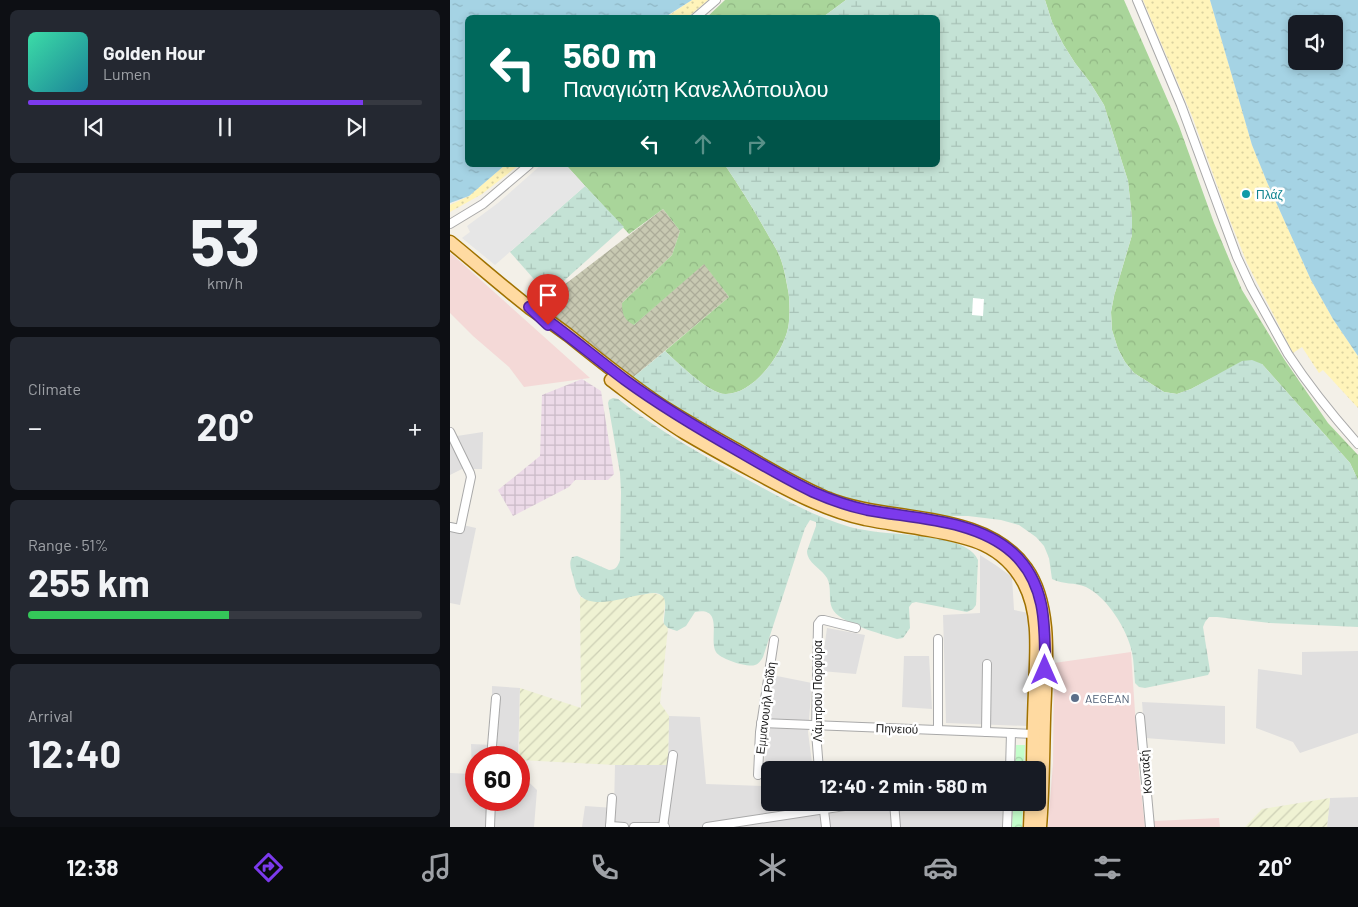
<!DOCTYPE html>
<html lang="en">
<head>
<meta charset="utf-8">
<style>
  :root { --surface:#171b24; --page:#242831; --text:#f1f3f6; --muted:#9ea1a6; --line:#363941; --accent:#7c3aed }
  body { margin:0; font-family:Barlow,sans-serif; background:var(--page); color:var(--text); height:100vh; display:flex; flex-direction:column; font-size:19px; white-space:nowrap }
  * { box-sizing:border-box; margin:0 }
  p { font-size:16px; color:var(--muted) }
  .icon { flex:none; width:28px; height:28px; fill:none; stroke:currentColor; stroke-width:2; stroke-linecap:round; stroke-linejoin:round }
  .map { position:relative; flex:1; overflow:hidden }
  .details { display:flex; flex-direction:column; gap:10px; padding:10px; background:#0d0f14; width:450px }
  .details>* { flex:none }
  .hud { position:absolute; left:15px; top:15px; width:475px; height:152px; border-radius:8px; box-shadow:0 2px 8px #0003; background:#00695c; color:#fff; overflow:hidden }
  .fabs { position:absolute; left:838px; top:15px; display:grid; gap:10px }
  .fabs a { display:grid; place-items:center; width:55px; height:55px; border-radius:8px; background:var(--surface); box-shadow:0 2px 8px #0003; font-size:25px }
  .speed { position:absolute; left:15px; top:746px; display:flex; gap:10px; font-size:25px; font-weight:700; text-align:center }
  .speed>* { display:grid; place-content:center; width:65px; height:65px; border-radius:50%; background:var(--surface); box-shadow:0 2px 8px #0003; line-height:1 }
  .speed .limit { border:8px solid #d22; background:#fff; color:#111 }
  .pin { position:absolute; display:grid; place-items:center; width:42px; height:42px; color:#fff; margin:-51px -21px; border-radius:50% 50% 50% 0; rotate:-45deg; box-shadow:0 0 5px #0007 }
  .pin .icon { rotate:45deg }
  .me { position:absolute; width:55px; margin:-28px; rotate:0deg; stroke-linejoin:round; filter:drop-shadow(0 0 4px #0008) }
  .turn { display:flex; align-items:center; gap:18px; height:105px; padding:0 15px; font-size:22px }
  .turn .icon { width:65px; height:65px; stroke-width:2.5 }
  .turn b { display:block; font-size:35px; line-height:42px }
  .lanes { display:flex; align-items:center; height:48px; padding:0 15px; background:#0003; justify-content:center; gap:25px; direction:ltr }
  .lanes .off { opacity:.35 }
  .big { font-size:38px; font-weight:700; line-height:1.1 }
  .details .tile { flex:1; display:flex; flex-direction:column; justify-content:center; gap:8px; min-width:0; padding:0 18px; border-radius:8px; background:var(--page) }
  .details .dial { align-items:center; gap:0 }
  .dial b { font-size:65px; line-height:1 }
  .song { display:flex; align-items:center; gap:15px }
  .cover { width:60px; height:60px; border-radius:8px; background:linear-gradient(135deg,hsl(160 70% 55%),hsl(190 70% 35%)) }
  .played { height:5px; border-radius:2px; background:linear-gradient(90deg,var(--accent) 85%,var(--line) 85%) }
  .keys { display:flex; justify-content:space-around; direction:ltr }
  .heat { display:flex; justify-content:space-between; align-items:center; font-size:28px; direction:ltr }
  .charge { height:8px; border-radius:4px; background:linear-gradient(90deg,#34c759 51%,var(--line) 0) }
  .trip { position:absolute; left:311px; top:761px; width:285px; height:50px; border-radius:8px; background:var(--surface); box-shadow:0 2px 8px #0003; font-weight:700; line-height:50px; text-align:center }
  .menu { display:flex; height:80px; justify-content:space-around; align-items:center; background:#090b0e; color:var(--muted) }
  .menu .icon { width:35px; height:35px }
  .menu .on { color:var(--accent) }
  .menu b { font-size:22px; color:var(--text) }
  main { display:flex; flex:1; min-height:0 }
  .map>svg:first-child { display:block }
</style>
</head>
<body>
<main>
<section class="details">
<div class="tile">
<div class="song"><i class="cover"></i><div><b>Golden Hour</b><p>Lumen</p></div></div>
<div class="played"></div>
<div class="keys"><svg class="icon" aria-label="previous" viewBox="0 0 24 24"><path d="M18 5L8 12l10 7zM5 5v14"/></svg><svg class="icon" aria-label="pause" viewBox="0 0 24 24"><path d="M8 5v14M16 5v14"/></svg><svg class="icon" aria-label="next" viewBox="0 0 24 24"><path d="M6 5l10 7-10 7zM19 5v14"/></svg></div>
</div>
<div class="tile dial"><b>53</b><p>km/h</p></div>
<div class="tile"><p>Climate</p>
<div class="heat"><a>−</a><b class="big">20°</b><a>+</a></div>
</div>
<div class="tile"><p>Range · 51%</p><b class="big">255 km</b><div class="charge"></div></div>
<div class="tile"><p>Arrival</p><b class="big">12:40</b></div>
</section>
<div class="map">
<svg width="908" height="827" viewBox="0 0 908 827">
  <defs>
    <pattern id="industrial-grid" width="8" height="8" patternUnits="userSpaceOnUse" patternTransform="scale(1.25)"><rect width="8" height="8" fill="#ecdae8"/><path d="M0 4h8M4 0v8" fill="none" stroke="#cabbc7"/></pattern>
    <pattern id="construction-cross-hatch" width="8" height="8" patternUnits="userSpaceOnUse" patternTransform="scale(1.25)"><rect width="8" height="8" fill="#c8c9b2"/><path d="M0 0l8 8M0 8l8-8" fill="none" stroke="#acac99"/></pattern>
    <pattern id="farmland-furrows" width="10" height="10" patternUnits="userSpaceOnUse" patternTransform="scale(1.25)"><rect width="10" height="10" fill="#eff2d3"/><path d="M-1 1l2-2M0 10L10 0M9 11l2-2" fill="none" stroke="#cdcfb5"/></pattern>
    <pattern id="forest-crowns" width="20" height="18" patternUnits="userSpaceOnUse" patternTransform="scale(1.25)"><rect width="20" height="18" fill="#a9d59a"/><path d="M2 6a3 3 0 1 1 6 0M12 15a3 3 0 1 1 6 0" fill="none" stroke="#91b784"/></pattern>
    <pattern id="wetland-marsh" width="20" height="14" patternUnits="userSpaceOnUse" patternTransform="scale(1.25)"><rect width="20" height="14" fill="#c4e2d5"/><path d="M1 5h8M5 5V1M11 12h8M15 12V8" fill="none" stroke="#a8c2b7"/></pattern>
    <pattern id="sand-dots" width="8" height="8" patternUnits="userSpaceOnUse" patternTransform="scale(1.25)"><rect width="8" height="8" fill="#fff4ba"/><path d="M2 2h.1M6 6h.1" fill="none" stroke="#dad1a0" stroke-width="1.8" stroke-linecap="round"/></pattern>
    <pattern id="park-crowns" width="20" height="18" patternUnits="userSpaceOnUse" patternTransform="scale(1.25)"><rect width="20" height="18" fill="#c4fecb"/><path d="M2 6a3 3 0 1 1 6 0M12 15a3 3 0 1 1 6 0" fill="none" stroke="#a8d9ae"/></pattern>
    <pattern id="water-ripples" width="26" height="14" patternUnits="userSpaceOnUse" patternTransform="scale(1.25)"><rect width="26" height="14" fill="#a5d3e4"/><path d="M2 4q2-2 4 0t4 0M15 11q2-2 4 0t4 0" fill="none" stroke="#8eb5c3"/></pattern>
  </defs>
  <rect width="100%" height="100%" fill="#f3f0e8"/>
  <!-- residential -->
  <g fill="#e0dfdf">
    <polygon points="33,432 32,469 22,469 7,436"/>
    <polygon points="0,443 12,461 14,468 0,475"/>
    <polygon points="0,522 26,528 10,605 0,603"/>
    <polygon points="530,555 547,566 562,577 564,610 579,613 580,650 578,726 496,723 493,615 530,613"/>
    <polygon points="377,628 415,635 406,674 371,671"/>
    <polygon points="908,651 908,733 850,753 843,742 806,728 808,669 852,675 852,652"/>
    <polygon points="454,656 479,656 482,709 452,707"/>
    <polygon points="322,675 362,683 358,732 363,770 320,770 320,802 367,803 368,815 452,803 553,803 552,827 132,827 135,806 164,808 165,765 218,765 219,716 250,717 256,784 313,786 315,749"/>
    <polygon points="42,686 70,688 68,757 26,758 26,800 69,800 69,773 87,790 84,827 0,827 0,773 22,774 21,744 43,745 48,698 42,697"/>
    <polygon points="692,702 775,706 775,744 695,738"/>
    <polygon points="908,797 908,827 877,827 880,798"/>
  </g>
  <!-- commercial -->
  <g fill="#f4d9d7">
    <polygon points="0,253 4,256 140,378 74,387 59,367 23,336 0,313"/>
    <polygon points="681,652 689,772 695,827 598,827 603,763 604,663"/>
    <polygon points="769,818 770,827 704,827 704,821"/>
  </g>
  <!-- industrial -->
  <polygon fill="url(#industrial-grid)" points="132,379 151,391 164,474 158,480 125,480 119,487 63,516 48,490 90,456 92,395"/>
  <!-- construction -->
  <polygon fill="url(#construction-cross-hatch)" points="213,209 230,231 222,255 172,303 184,325 254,263 279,297 180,380 116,330 88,305"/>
  <!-- farmland -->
  <g fill="url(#farmland-furrows)">
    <polygon points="203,593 211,595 215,598 215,604 213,620 214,624 218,628 210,703 219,716 218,765 165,765 69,760 70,688 131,708 130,596 132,598 182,596"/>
    <polygon points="880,798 877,827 795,827 812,809"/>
  </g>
  <!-- forest -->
  <g fill="url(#forest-crowns)">
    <polygon points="275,0 396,0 373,17 256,18"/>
    <polygon points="595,0 674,0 729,126 764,223 792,290 834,359 878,423 908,455 908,480 900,463 812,364 762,378 741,389 727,394 714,392 684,373 675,362 668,349 662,330 661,312 664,296 682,235 682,218 678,181 654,105 639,81 625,63 613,44 602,22"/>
    <path d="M116,165h159c15,22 29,45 42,68 4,8 10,16 13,24 4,10 6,23 8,33 2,8 2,30 0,38 -5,25 -34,66 -62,66 -16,1 -49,-32 -61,-43l64,-54 -25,-33 -70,61c-10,-5 -12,-11 -12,-22l50,-48 8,-24 -17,-22 -34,25z"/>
  </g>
  <!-- wetland -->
  <g fill="url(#wetland-marsh)">
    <path d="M396,0h199l7,22 11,22 12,19 14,18 15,24 24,76 4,37v17l-18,61 -3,16 1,18 6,19 7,13 9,11 30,19 13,2 14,-5 51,-28 10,-1 10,4 88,99 8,17v147l-88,-4 -53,-6h-8l-4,5 -2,5 7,44 -2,4 -63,13 -6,-1 -4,-4c-1,-10 -1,-21 -3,-31 -5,-23 -25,-55 -46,-65 -11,-5 -23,-2 -34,-8l-3,-21 -5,-12 -8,-9 -17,-12 -18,-5 -33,-4h-31l-73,-12 -37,-12 -83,-42 -114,-70 35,-29c12,11 45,44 61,43 28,0 57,-41 62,-66 2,-8 2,-30 0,-38 -2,-11 -4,-23 -8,-33 -3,-8 -9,-16 -13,-24 -13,-23 -27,-46 -42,-68h213v-147l-115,-1z"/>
    <polygon points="135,186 174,227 98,295 60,252"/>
    <path d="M163,398l5,1c41,32 86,57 132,82 31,17 65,36 100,46 19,5 40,6 60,8 18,2 60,5 68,25l-2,45 -3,4 -6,3 -51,-10 -4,1 -3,4 1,21 -7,10 -6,1c-15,-5 -59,-16 -65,-31 -4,-9 0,-21 -5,-30 -6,-10 -20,-15 -20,-27l9,-25v-4l-6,-2 -5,8 -42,129c-2,3 -4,7 -8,8 -7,3 -35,-6 -39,-13 -8,-12 9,-46 -21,-40l-9,14 -9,5 -9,-3 -4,-4c-1,-7 5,-25 -3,-29 -4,-3 -10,-2 -15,-1 -18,2 -55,17 -67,0 -3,-4 -4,-9 -5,-14 -2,-8 -6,-16 -2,-23l5,-1 32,14c7,0 9,-4 11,-10l1,-68 -1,-19 -12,-70 1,-3z"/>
  </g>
  <!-- sand -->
  <g fill="url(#sand-dots)">
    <polygon points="242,0 258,0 238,17 215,18"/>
    <polygon points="693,0 760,0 802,145 817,182 861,280 883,319 908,356 908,408 873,370 869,373 852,347 843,353 797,263 779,218 742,116"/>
    <polygon points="55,165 69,165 32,194 0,212 0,205 19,196"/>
  </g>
  <!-- park -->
  <g fill="url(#park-crowns)">
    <polygon points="566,745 575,745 574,770 565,770"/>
    <polygon points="563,803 573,803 572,827 562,827"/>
  </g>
  <!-- parking -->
  <polygon fill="#e6e6e6" points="91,165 116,165 135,186 45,265 12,238 20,232 17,226 48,203"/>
  <!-- water -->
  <g fill="url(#water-ripples)" fill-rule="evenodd">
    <polygon points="0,0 242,0 215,17 18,18 18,165 55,165 19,196 0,203"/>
    <path d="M760,0h148v356l-25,-37 -22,-39 -44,-98 -15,-37zM846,24h38v37h-38z"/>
  </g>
  <!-- pier -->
  <polygon fill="#fff" points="523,298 534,299 533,316 522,315"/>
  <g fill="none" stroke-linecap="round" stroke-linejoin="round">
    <defs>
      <g id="minor">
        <path d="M687,0l44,105 56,152 14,30 37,67c21,32 45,62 70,90"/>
        <polyline points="245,18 266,0"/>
        <polyline points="0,224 33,204 79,165"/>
        <polyline points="0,432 20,473 21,477 10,529 0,527"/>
        <polyline points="690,717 700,827"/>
        <polyline points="311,723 584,734"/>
        <polyline points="488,730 488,639"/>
        <polyline points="536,732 537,664"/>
        <polyline points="41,758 46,698"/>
        <polyline points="369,770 366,732 368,624 371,620 374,620 406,628"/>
        <polyline points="560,770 561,733"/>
        <polyline points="308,775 310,732 324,640"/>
        <polyline points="373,802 376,827"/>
        <polyline points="444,802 446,827"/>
        <polyline points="160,826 174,827"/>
        <polyline points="40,827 41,800"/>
        <polyline points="160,827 162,798"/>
        <polyline points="184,827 215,827"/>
        <polyline points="213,827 223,755"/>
        <polyline points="257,827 421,802"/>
        <polyline points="557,827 558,802"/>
      </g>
      <g id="primary">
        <path d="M0,242c27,22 53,45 80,66 13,9 26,18 38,27 31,25 61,49 94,71 24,15 48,29 73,43 30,18 60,35 91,49 62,26 157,10 200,70 28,39 19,105 18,151 -1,36 -1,72 -4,108"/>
        <path d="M161,380c24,18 48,37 74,53 22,13 44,25 66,37 37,20 73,40 114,49 21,4 43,7 64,11 40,7 74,14 95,53 17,32 12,72 11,107 -1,27 -2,53 -2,80"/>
        <polyline points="580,827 581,802"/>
      </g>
    </defs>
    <!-- minor casing -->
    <use href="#minor" stroke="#a9a9a9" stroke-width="10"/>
    <!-- primary casing -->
    <use href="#primary" stroke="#a07200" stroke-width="15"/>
    <!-- minor -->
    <use href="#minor" stroke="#fff" stroke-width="8"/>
    <!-- primary -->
    <use href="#primary" stroke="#ffdaa1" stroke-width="12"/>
  </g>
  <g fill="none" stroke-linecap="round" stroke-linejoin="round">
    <defs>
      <path id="route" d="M98,325l-19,-18c33,23 64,49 96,73 37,27 76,50 115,72 24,14 48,28 73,40 18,8 35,14 54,18 48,9 108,9 146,43 34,31 32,75 32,117"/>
    </defs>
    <!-- route casing -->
    <use href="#route" stroke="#51269a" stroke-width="12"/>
    <!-- route -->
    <use href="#route" stroke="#7c3aed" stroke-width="9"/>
  </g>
  <!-- markers -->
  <circle fill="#0f9aa8" stroke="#fff" stroke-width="2" cx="796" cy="194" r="5"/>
  <circle fill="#5c6f8a" stroke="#fff" stroke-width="2" cx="625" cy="698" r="5"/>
  <g text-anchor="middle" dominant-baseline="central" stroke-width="5" stroke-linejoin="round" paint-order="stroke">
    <!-- culture labels -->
    <g font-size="12" fill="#0d838f" stroke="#fff" text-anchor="start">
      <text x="806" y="194">Πλάζ</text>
    </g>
    <!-- street labels -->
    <g font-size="12" fill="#222" stroke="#fff">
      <text transform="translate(367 691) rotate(-90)">Λάμπρου Πορφύρα</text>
      <text transform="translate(315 708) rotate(-83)">Εμμανουήλ Ροΐδη</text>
      <text transform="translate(447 728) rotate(2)">Πηνειού</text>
      <text transform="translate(695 772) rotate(-95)">Κονταξή</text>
    </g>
    <!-- service labels -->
    <g font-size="12" fill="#4e5e75" stroke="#fff" text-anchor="start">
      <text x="635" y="698">AEGEAN</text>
    </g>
  </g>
</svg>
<div class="fabs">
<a><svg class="icon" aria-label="sound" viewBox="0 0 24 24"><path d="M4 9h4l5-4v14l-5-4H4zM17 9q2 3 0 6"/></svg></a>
</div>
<div class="speed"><div class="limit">60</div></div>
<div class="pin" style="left:98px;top:325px;background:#d93025"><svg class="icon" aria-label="arrive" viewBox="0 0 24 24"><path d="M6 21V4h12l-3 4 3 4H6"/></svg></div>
<svg class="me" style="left:595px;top:670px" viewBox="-20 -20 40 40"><path d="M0-17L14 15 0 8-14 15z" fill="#7c3aed" stroke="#fff" stroke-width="4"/></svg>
<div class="trip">12:40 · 2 min · 580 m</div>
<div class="hud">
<div class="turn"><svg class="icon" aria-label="left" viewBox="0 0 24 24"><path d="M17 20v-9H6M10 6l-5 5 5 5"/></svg><div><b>560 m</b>Παναγιώτη Κανελλόπουλου</div></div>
<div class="lanes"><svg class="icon" aria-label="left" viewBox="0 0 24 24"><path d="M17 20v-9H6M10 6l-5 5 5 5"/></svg><svg class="icon off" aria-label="ahead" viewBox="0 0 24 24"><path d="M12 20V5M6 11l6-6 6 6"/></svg><svg class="icon off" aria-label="right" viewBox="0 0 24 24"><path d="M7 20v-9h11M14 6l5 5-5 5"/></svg></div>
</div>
</div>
</main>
<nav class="menu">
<b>12:38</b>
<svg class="icon on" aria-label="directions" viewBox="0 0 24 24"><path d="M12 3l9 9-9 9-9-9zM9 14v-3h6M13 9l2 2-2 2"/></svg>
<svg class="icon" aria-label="music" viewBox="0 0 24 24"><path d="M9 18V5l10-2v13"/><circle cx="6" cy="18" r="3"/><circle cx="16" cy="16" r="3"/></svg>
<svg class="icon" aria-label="phone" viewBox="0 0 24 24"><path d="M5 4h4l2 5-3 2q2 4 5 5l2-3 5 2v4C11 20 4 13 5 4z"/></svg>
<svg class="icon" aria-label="climate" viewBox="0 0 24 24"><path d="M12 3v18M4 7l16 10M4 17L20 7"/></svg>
<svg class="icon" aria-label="car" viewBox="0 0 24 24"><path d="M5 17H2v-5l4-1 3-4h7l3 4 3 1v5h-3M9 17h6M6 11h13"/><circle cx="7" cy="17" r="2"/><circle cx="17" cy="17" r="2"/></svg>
<svg class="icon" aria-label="filters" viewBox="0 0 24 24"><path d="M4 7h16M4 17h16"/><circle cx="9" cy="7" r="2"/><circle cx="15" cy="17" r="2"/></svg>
<b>20°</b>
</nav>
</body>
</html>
